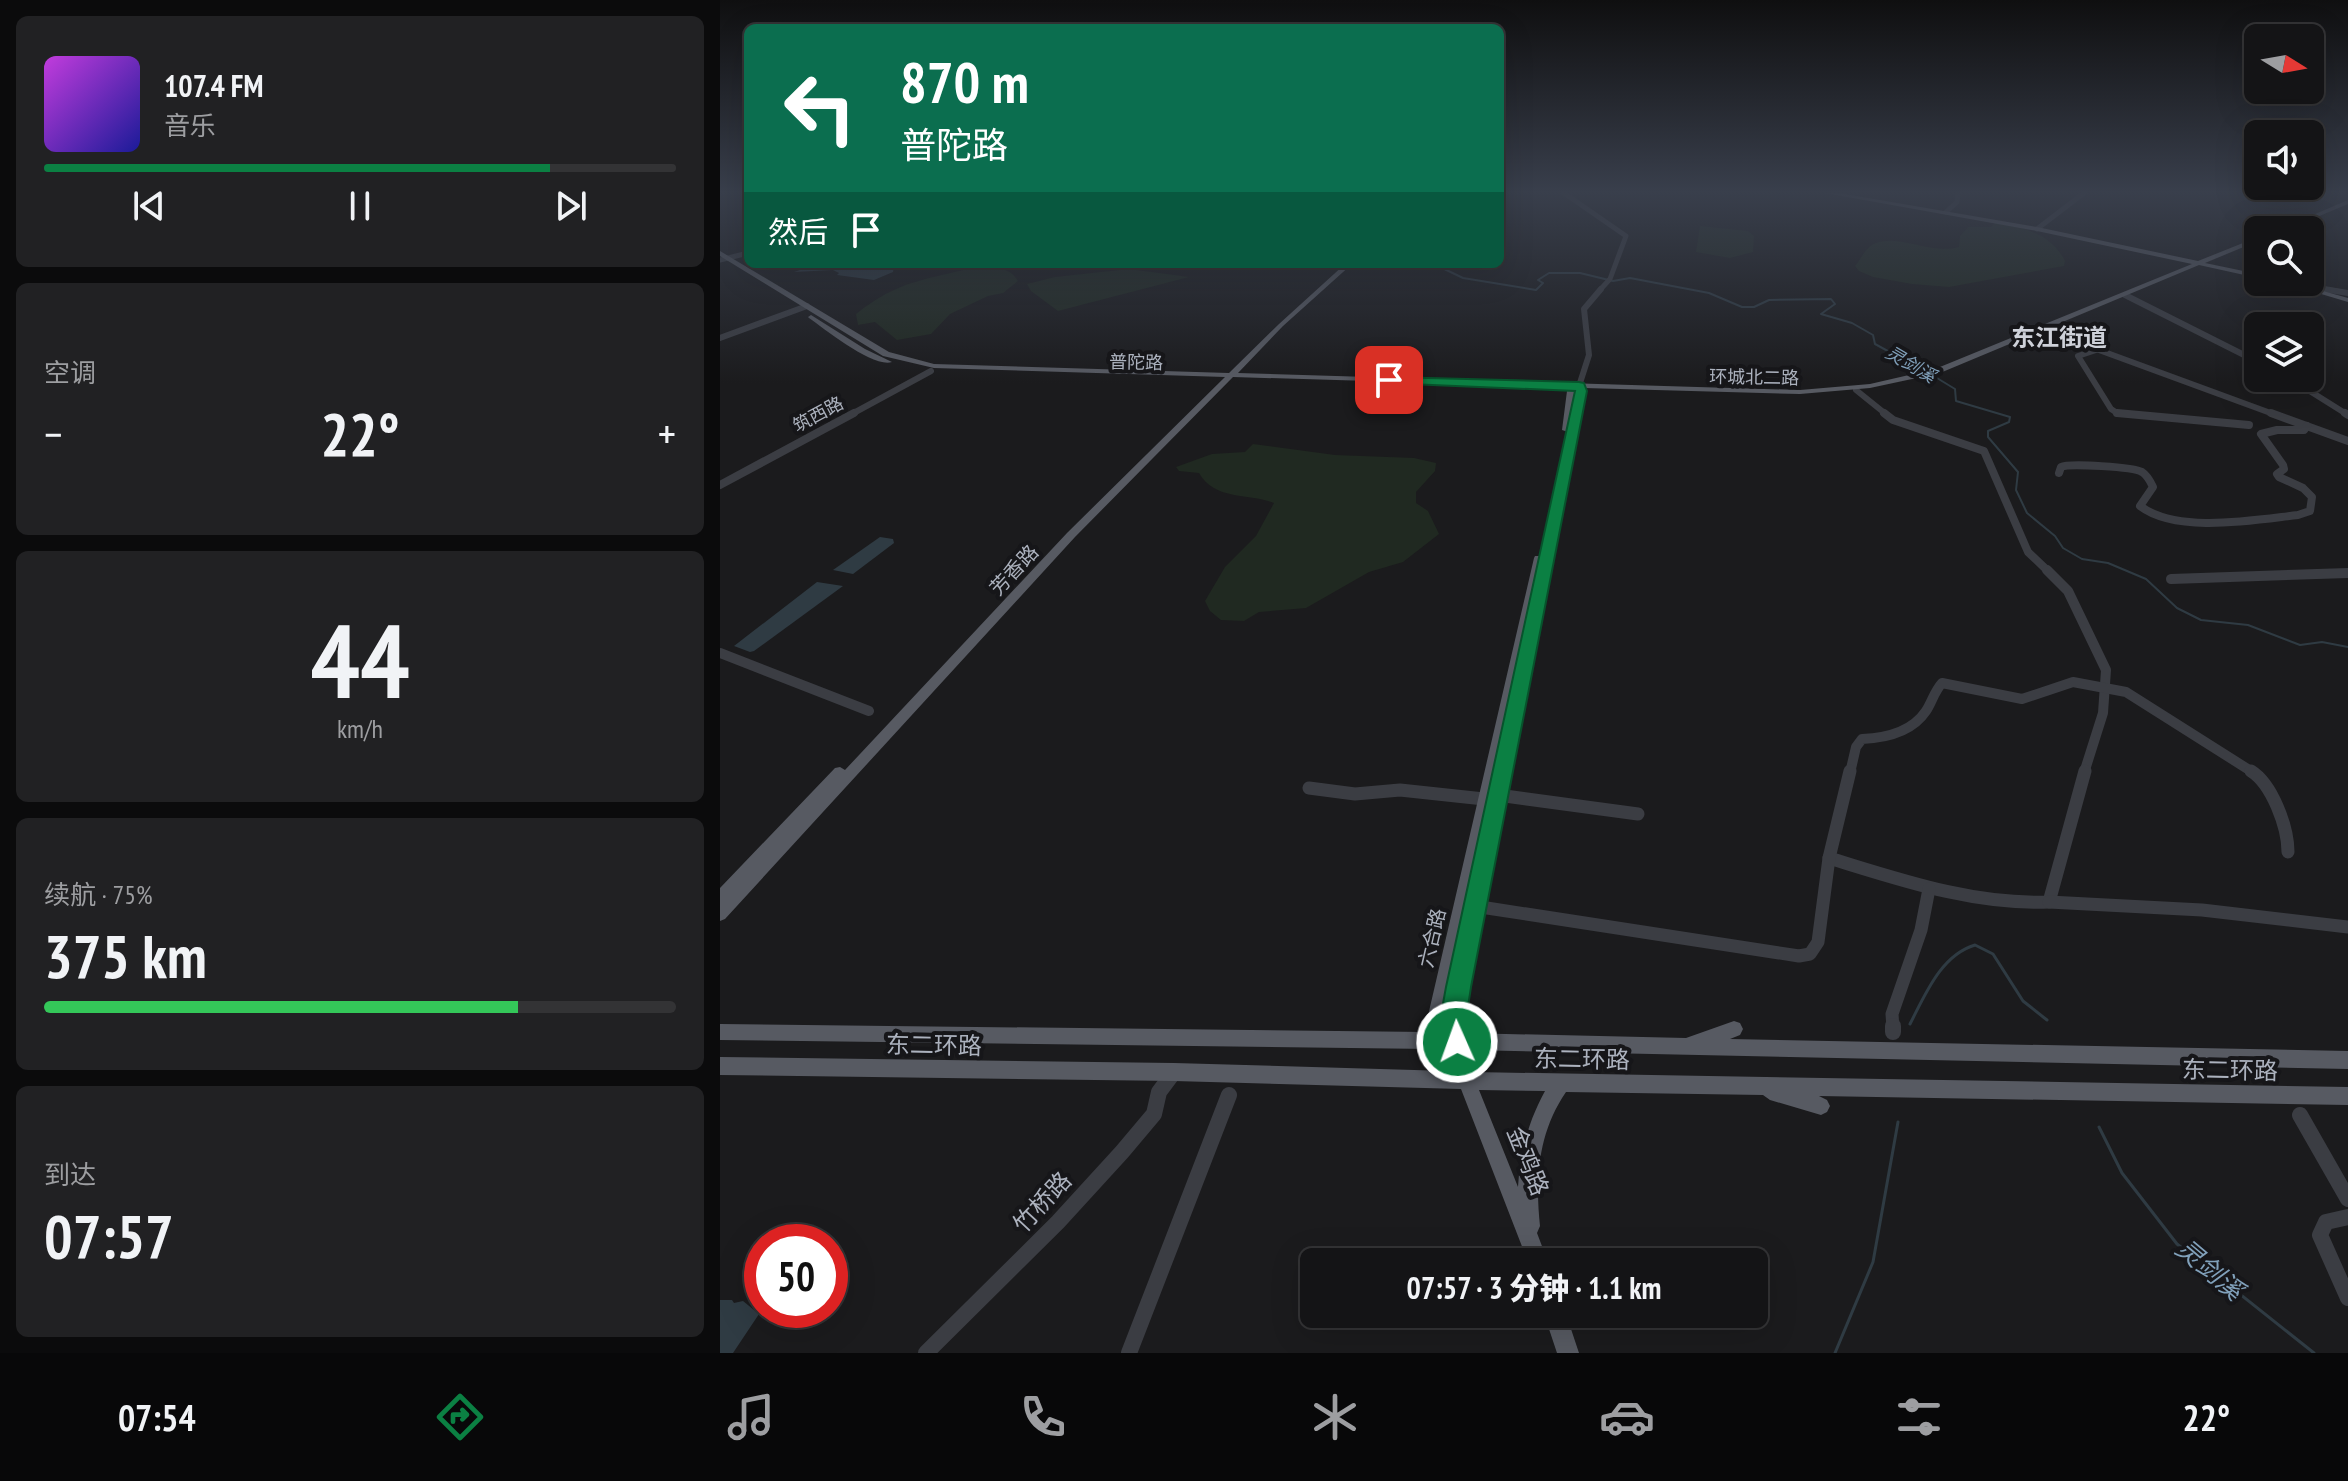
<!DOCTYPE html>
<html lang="zh">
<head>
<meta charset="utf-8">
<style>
  :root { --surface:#141416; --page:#212123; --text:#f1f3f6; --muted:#9d9ea1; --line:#333335; --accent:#0b8043 }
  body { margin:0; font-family:"PT Sans Narrow","Noto Sans SC",sans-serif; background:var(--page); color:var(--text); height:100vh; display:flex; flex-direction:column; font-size:30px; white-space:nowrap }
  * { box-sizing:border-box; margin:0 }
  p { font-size:26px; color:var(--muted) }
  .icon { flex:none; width:44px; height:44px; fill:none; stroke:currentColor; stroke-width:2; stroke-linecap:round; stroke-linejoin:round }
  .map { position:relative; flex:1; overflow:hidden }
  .drawer { display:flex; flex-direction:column; gap:16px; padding:16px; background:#0b0b0c; width:720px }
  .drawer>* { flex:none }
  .banner { position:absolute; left:24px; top:24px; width:760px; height:244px; border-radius:12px; box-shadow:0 8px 32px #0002,0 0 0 2px var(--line); background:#0b6e4f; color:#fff; overflow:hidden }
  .needle { width:52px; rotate:101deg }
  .buttons { position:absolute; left:1524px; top:24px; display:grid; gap:16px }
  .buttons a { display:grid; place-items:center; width:80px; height:80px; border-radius:12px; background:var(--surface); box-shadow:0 8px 32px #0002,0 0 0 2px var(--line); font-size:40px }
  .speed { position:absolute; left:24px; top:1224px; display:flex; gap:16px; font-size:40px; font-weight:700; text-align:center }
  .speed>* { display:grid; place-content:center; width:104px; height:104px; border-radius:50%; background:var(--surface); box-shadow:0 8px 32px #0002,0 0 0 2px var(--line); line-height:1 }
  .speed .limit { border:12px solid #d22; background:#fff; color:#111 }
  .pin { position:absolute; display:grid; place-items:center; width:68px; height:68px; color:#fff; margin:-34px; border-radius:16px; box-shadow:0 4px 12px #0006 }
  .me { position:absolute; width:88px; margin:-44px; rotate:358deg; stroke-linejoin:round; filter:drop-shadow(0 0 6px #0008) }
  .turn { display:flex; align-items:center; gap:28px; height:168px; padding:0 24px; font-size:36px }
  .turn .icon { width:104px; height:104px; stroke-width:2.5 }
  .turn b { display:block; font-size:56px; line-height:68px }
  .then { display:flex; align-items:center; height:76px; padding:0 24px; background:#0003; gap:16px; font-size:30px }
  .big { font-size:60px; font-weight:800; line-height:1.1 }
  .drawer .tile { flex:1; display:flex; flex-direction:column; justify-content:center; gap:12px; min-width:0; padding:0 28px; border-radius:12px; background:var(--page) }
  .drawer .dial { align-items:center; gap:0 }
  .dial b { font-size:104px; line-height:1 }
  .song { display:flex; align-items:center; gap:24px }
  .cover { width:96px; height:96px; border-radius:12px; background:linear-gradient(135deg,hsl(290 70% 55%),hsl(240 70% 35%)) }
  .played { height:8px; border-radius:4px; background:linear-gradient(90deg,var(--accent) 80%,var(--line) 80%) }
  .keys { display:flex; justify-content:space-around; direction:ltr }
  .heat { display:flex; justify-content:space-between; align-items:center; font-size:44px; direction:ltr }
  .charge { height:12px; border-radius:6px; background:linear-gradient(90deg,#34c759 75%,var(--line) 0) }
  .trip { position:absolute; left:580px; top:1248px; width:468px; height:80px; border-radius:12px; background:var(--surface); box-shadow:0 8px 32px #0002,0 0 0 2px var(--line); font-weight:800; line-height:80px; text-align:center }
  .menu { display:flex; height:128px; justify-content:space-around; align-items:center; background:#080809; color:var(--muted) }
  .menu .icon { width:56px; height:56px }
  .menu .current { color:var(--accent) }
  .menu b { font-size:36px; color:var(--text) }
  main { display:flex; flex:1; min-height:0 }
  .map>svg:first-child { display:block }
</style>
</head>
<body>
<main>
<section class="drawer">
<div class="tile">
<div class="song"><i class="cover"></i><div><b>107.4 FM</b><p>音乐</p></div></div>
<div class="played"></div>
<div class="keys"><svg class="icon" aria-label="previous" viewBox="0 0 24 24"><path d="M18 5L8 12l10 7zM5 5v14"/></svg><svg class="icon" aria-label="pause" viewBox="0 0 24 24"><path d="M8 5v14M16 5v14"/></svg><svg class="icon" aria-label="next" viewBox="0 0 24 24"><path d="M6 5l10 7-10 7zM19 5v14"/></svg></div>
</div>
<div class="tile"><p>空调</p>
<div class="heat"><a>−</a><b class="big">22°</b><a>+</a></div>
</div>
<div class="tile dial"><b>44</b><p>km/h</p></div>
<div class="tile"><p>续航 · 75%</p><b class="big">375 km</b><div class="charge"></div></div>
<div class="tile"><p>到达</p><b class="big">07:57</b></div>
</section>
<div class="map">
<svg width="1628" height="1353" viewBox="0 0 1628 1353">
  <rect width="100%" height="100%" fill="#1b1b1d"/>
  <!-- green -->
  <g fill="#202921">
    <path d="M1275,223c28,4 56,10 70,38l-1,5 -115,21 -37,-3 -39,-7 -14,-6 -4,-5c7,-8 10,-19 21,-23 23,-9 55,12 83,4l1,-11 8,-9h23z"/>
    <polygon points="980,226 1028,231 1034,236 1033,252 1010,258 976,252"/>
    <path d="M255,267c16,1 34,-2 43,14l-15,12 -15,3 -38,18 -19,20 -34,6 -22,-18 -17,3 -2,-11c45,-35 67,-33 119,-47z"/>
    <polygon points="409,269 469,277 338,311 311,291 307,284 335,277"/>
    <path d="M533,444l82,11 79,3 22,5 -1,8 -19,21v11l12,8 11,23 -36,28 -34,10 -63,36 -47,4 -15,9 -23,-1 -11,-9 -5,-10 20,-34 31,-31 18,-33c-25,-10 -59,-2 -75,-30l-20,-2 -3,-4 36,-13 33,-2z"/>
  </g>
  <!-- water -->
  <g fill="#2f3b43">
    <polygon points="98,264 166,264 174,266 173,272 154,280 117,275 119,273 113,270 74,272"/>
    <polygon points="160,537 173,539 174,543 133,574 113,570"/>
    <polygon points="97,582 123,586 34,651 30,652 14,646"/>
    <polygon points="0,1300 12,1300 14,1303 23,1301 39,1314 13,1353 0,1353"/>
  </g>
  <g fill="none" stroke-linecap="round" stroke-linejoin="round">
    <!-- stream-far1 -->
    <g stroke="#2f3b43" stroke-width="2">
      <polyline points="714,264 743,278 816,290 823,283 818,280 829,273 860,273 893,281 910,278 989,293 1022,307 1034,307 1049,300 1111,299 1115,304 1101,314 1132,323 1153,335 1155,344 1206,372"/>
      <polyline points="1212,375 1235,389 1236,401 1290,417 1289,422 1268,431 1268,437 1298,472 1296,490 1307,513 1335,536 1343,548 1362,559 1388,563 1426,579 1457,608 1481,620 1528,625 1580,645 1602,642 1628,647"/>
    </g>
    <!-- stream -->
    <g stroke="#2f3b43" stroke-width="3">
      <path d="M1190,1024c15,-29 31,-69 65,-79l18,9 30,47 24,19"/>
      <polyline points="1379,1127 1402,1173 1457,1244 1594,1353"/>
      <polyline points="1115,1353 1153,1262 1178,1122"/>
    </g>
    <!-- minor-far5 -->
    <g stroke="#3b3d43" stroke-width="5">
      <polyline points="844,193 906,236 890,279 879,291"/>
      <polyline points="1226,212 1237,202 1238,193"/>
      <polyline points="1317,229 1364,193"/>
      <polyline points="0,260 28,253"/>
      <polyline points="1588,287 1617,291"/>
    </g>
    <!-- minor-far4 -->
    <g stroke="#3b3d43" stroke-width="6">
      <polyline points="1604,289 1628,293"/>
      <polyline points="1405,295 1538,362"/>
      <polyline points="1330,326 1349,339 1556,415"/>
      <polyline points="0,338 87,306"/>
      <polyline points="1376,350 1358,356 1391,409 1397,413 1417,415"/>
      <polyline points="1569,378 1628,415"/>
      <polyline points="859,386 869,355 864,309 881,289"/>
      <polyline points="1136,390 1167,415"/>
      <polyline points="130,415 211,371"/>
    </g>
    <!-- minor-far3 -->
    <g stroke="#3b3d43" stroke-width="8">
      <polyline points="1164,413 1173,420 1264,451 1308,552 1329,572"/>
      <polyline points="1397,413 1529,425"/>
      <polyline points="1551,413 1628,441"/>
      <polyline points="1625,413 1628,415"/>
      <path d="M1339,473l2,-6c8,-4 73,0 81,5 6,4 8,9 11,15l-13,19c37,28 114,14 158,9l12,-4 2,-14 -9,-9 -24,-11 -2,-3 7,-5 -1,-4 -22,-31 16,-4h27l3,-4"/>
      <polyline points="0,485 134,413"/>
    </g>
    <!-- minor-far2 -->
    <g stroke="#3b3d43" stroke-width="10">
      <polyline points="1327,570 1348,591 1386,670 1383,713 1364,773"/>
      <polyline points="1451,579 1628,573"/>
      <polyline points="0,653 149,711"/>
      <path d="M1130,773l6,-26 6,-8c24,-1 50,-7 64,-28 6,-9 8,-19 16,-28l80,16 51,-17 53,10 128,81"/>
    </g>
    <!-- minor-far1 -->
    <g stroke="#3b3d43" stroke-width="13">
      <path d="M1531,771c21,13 37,56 37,81"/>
      <polyline points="589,788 635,794 680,790 764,799 785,796 918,814"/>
      <path d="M1109,858c72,22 144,47 220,44l36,-131"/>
      <polyline points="1329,902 1482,910 1628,927"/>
      <polyline points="754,906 1079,956 1090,954 1098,942 1109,858 1130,771"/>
      <polyline points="1173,1028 1172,1014 1201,930 1209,889"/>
    </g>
    <!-- minor -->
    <g stroke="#3b3d43" stroke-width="16">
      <polyline points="1173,1026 1173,1032"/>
      <polyline points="1580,1115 1628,1199"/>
      <polyline points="1628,1217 1606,1222 1600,1235 1628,1298"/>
      <polyline points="206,1353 338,1222 402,1152 434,1114 439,1092 454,1072"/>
      <polyline points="409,1353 509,1095"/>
    </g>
    <!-- major -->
    <g fill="#575a62" fill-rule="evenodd">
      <path d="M1105,193h14l198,34 161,34 60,-24v4l-53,22 53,11v4l-59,-13 -259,108 -70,15 -70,6 -216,-6 1,3 -124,629 3,13 222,5 48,-17 6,2 3,6 -3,6 -10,4 618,12v18l-880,-19 5,22 875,15v18l-529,-9 8,4 3,6 -3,6 -6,3 -51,-15 -7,-5 -197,-3c-28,41 -31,86 -26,134l-3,7 11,29h-20l-67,-173 -287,-8 -454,-6v-18l454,6 274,8 -17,-22 -711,-9v-16l706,8 1,-12 107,-462 1,-2h7l26,-124 -6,-2 5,-39 4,-4 -338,-10 -158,160 -350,382 -5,2v-33l115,-120 5,-1 5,3 222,-237 158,-156 -291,-9 -51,-12 -163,-100v-5l169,101 45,12 295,9 50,-49 66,-60h7l-69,62 -45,47 562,17 70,-6 65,-15 257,-105 -155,-33zM756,873l-31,147 2,13h-3l-1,-13zM759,1090l66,1c-17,31 -25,62 -27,96z"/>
      <polygon points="1628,200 1628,204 1566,230 1558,230"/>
      <polygon points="1561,282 1571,282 1628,298 1628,302"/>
      <path d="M91,315l54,34 27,13c-19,6 -66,-32 -83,-44l-1,-1z"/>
      <polygon points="824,1314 846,1314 859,1353 837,1353"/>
    </g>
  </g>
  <!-- sky -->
  <linearGradient id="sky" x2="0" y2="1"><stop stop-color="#0f0f10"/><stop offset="0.5" stop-color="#393f4c"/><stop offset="1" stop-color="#393f4c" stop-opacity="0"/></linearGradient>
  <rect width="1628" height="383" fill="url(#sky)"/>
  <!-- route -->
  <polygon fill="#0b8043" stroke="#07532c" stroke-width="2" points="669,377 859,382 864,383 867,391 751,987 746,1020 750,1042 746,1051 737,1055 728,1051 720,1020 726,987 855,391 665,383 663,380"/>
  <g text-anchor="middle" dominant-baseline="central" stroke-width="8" stroke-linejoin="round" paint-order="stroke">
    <!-- far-street labels -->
    <g font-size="18" fill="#acb2be" stroke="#161619">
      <text transform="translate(416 362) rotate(1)">普陀路</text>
      <text transform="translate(1034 377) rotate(1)">环城北二路</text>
      <text transform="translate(98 414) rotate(-28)">筑西路</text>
    </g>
    <!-- far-water labels -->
    <g font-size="18" font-style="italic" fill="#81a1bb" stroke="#161619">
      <text transform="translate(1191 364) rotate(30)">灵剑溪</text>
    </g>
    <!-- street labels -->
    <g font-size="20" fill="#acb2be" stroke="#161619">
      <text transform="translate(294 570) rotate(-47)">芳香路</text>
      <text transform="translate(712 938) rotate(-77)">六合路</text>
    </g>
    <!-- far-district labels -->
    <g font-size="24" font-weight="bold" fill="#ced1d9" stroke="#161619">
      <text x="1339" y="337">东江街道</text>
    </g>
    <!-- near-street labels -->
    <g font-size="24" fill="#acb2be" stroke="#161619">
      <text transform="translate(214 1045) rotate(1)">东二环路</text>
      <text transform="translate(862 1059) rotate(1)">东二环路</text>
      <text transform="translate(1510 1070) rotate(1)">东二环路</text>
      <text transform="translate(808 1161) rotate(68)">金鸡路</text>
      <text transform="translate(322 1202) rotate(-47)">竹桥路</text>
    </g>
    <!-- near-water labels -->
    <g font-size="26" font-style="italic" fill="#81a1bb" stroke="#161619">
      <text transform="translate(1490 1269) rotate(40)">灵剑溪</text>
    </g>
  </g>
</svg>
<div class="buttons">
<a><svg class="needle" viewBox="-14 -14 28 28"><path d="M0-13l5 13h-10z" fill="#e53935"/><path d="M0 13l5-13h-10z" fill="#9d9ea1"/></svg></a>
<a><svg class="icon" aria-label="sound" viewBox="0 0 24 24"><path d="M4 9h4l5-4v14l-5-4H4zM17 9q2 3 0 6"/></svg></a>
<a><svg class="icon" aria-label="search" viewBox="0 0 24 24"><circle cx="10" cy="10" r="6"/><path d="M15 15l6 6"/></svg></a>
<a><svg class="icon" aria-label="layers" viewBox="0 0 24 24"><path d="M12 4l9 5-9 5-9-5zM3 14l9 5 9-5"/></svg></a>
</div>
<div class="speed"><div class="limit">50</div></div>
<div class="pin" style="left:669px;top:380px;background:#d93025"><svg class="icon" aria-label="arrive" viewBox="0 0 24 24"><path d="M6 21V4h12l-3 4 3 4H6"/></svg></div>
<svg class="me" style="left:737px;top:1042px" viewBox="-20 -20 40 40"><circle r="17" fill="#0b8043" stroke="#fff" stroke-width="3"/><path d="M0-11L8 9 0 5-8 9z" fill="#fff"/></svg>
<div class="trip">07:57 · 3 分钟 · 1.1 km</div>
<div class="banner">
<div class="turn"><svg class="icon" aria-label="left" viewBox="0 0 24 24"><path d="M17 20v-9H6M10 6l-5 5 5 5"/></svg><div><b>870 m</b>普陀路</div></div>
<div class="then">然后<svg class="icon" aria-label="arrive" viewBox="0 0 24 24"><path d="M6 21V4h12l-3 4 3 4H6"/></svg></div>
</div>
</div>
</main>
<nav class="menu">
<b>07:54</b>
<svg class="icon current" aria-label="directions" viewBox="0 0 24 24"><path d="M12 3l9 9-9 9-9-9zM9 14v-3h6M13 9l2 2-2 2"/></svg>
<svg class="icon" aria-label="music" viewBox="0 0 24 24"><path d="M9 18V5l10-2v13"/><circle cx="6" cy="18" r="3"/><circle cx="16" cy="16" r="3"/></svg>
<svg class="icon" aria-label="phone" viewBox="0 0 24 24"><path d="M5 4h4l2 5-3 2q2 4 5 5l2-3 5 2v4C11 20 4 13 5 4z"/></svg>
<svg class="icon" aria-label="climate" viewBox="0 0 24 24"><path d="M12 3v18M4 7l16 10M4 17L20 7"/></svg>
<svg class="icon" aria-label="car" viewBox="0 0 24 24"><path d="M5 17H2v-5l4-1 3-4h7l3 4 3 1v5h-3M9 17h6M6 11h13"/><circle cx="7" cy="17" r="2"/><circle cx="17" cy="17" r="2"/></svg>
<svg class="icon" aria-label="filters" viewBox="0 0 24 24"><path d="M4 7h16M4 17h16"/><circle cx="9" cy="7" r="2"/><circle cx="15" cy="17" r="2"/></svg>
<b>22°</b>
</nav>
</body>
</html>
